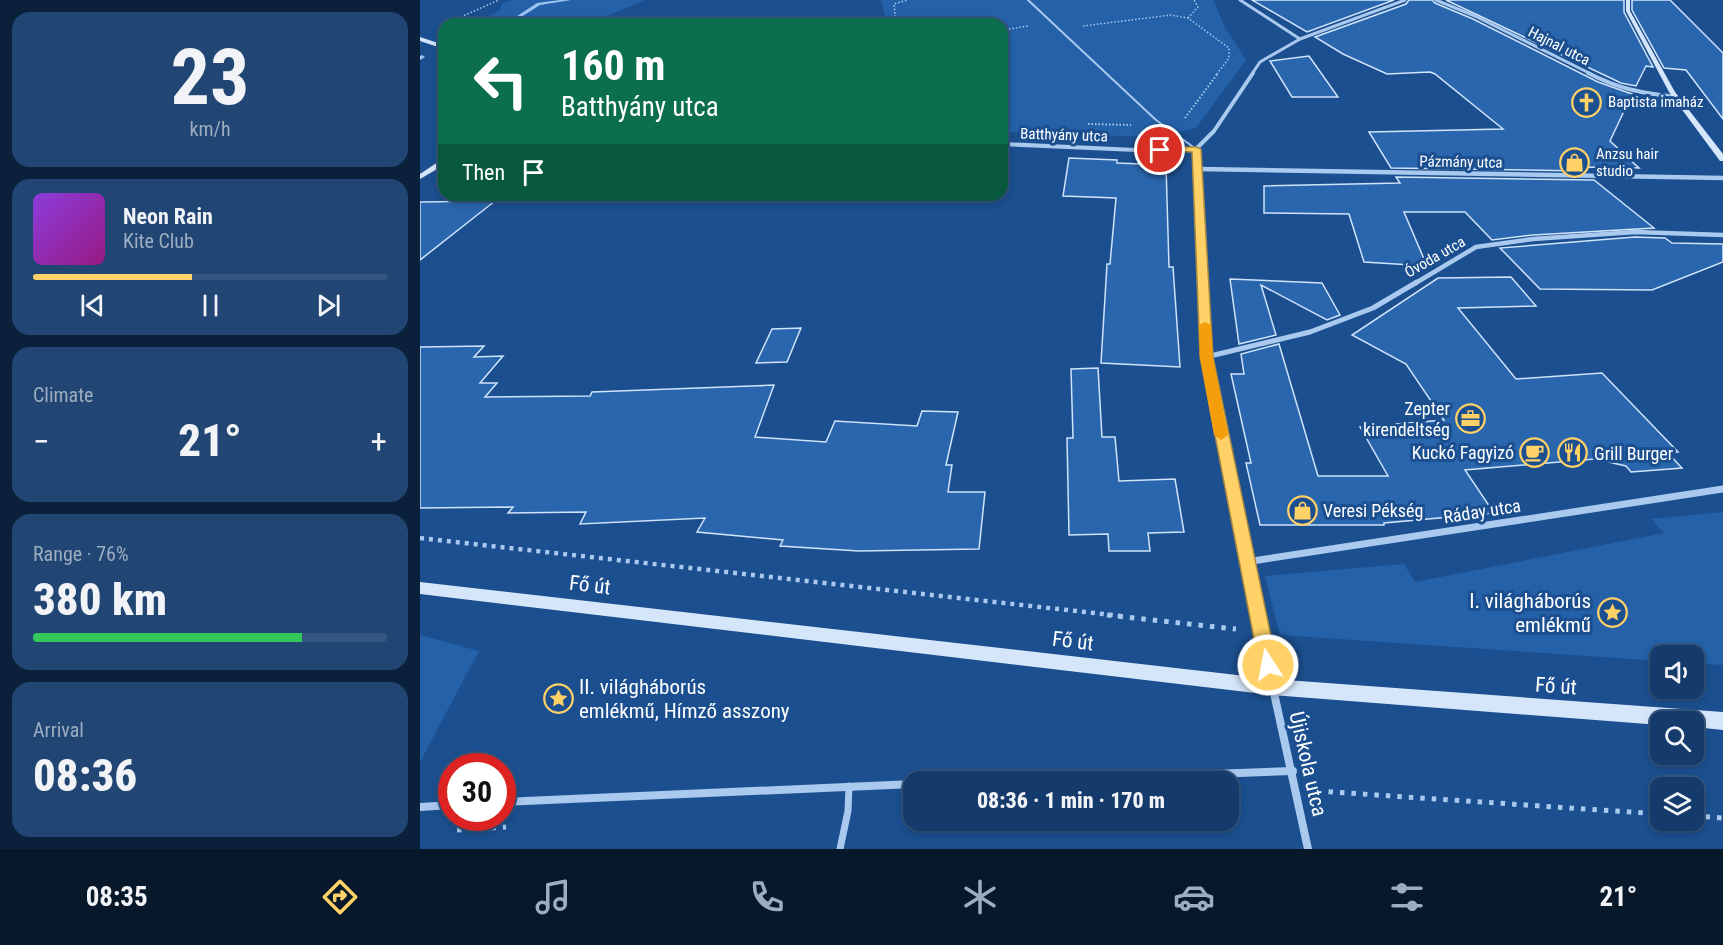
<!DOCTYPE html>
<html lang="en">
<head>
<meta charset="utf-8">
<style>
  :root { --surface:#143b6b; --page:#214673; --text:#f1f3f6; --muted:#9dadc1; --line:#33557e; --accent:#ffd166 }
  body { margin:0; font-family:"Roboto Condensed",sans-serif; background:var(--page); color:var(--text); height:100vh; display:flex; flex-direction:column; font-size:22px; white-space:nowrap }
  * { box-sizing:border-box; margin:0 }
  p { font-size:20px; color:var(--muted) }
  .icon { flex:none; width:33px; height:33px; fill:none; stroke:currentColor; stroke-width:2; stroke-linecap:round; stroke-linejoin:round }
  .map { position:relative; flex:1; overflow:hidden }
  .side { display:flex; flex-direction:column; gap:12px; padding:12px; background:#0b203b; width:420px }
  .side>* { flex:none }
  .top-card { position:absolute; left:18px; top:18px; width:570px; height:183px; border-radius:18px; box-shadow:0 3px 9px #0003,0 0 0 2px var(--line); background:#0b6e4f; color:#fff; overflow:hidden }
  .buttons { position:absolute; left:1230px; top:645px; display:grid; gap:12px }
  .buttons a { display:grid; place-items:center; width:54px; height:54px; border-radius:12px; background:var(--surface); box-shadow:0 3px 9px #0003,0 0 0 2px var(--line); font-size:30px }
  .speed { position:absolute; left:18px; top:753px; display:flex; gap:12px; font-size:30px; font-weight:700; text-align:center }
  .speed>* { display:grid; place-content:center; width:78px; height:78px; border-radius:50%; background:var(--surface); box-shadow:0 3px 9px #0003,0 0 0 2px var(--line); line-height:1 }
  .speed .limit { border:9px solid #d22; background:#fff; color:#111 }
  .pin { position:absolute; display:grid; place-items:center; width:51px; height:51px; color:#fff; margin:-26px; border:3px solid #fff; border-radius:50%; box-shadow:0 2px 6px #0007 }
  .me { position:absolute; width:66px; margin:-33px; rotate:349deg; stroke-linejoin:round; filter:drop-shadow(0 0 4px #0008) }
  .turn { display:flex; align-items:center; gap:21px; height:126px; padding:0 24px; font-size:27px }
  .turn .icon { width:78px; height:78px; stroke-width:2.5 }
  .turn b { display:block; font-size:42px; line-height:51px }
  .then { display:flex; align-items:center; height:57px; padding:0 24px; background:#0003; gap:12px; font-size:22px }
  .big { font-size:45px; font-weight:800; line-height:1.1 }
  .side .widget { flex:1; display:flex; flex-direction:column; justify-content:center; gap:9px; min-width:0; padding:0 21px; border-radius:18px; background:var(--page) }
  .side .dial { align-items:center; gap:0 }
  .dial b { font-size:78px; line-height:1 }
  .song { display:flex; align-items:center; gap:18px }
  .cover { width:72px; height:72px; border-radius:9px; background:linear-gradient(135deg,hsl(270 70% 55%),hsl(310 70% 35%)) }
  .played { height:6px; border-radius:3px; background:linear-gradient(90deg,var(--accent) 45%,var(--line) 45%) }
  .keys { display:flex; justify-content:space-around; direction:ltr }
  .heat { display:flex; justify-content:space-between; align-items:center; font-size:33px; direction:ltr }
  .charge { height:9px; border-radius:4px; background:linear-gradient(90deg,#34c759 76%,var(--line) 0) }
  .trip { position:absolute; left:483px; top:771px; width:336px; height:60px; border-radius:18px; background:var(--surface); box-shadow:0 3px 9px #0003,0 0 0 2px var(--line); font-weight:800; line-height:60px; text-align:center }
  .dock { display:flex; height:96px; justify-content:space-around; align-items:center; background:#08182b; color:var(--muted) }
  .dock .icon { width:42px; height:42px }
  .dock .active { color:var(--accent) }
  .dock b { font-size:27px; color:var(--text) }
  main { display:flex; flex:1; min-height:0 }
  .map>svg:first-child { display:block }
</style>
</head>
<body>
<main>
<section class="side">
<div class="widget dial"><b>23</b><p>km/h</p></div>
<div class="widget">
<div class="song"><i class="cover"></i><div><b>Neon Rain</b><p>Kite Club</p></div></div>
<div class="played"></div>
<div class="keys"><svg class="icon" aria-label="previous" viewBox="0 0 24 24"><path d="M18 5L8 12l10 7zM5 5v14"/></svg><svg class="icon" aria-label="pause" viewBox="0 0 24 24"><path d="M8 5v14M16 5v14"/></svg><svg class="icon" aria-label="next" viewBox="0 0 24 24"><path d="M6 5l10 7-10 7zM19 5v14"/></svg></div>
</div>
<div class="widget"><p>Climate</p>
<div class="heat"><a>−</a><b class="big">21°</b><a>+</a></div>
</div>
<div class="widget"><p>Range · 76%</p><b class="big">380 km</b><div class="charge"></div></div>
<div class="widget"><p>Arrival</p><b class="big">08:36</b></div>
</section>
<div class="map">
<svg width="1303" height="849" viewBox="0 0 1303 849">
  <rect width="100%" height="100%" fill="#1b4f8f"/>
  <!-- green -->
  <g fill="#2461a8">
    <polygon points="95,0 225,0 168,24 55,24 80,10 82,3"/>
    <polygon points="461,0 793,0 805,27 826,60 776,128 734,137 582,132 582,24 467,24"/>
    <polygon points="1303,512 1303,665 1274,663 1274,656 1240,656 1240,661 860,635 845,576 984,564 995,582 1244,533 1231,519"/>
    <polygon points="0,635 59,651 0,762"/>
  </g>
  <g fill="none" stroke-linecap="round" stroke-linejoin="round">
    <!-- stream -->
    <g fill="#9cc4f0" fill-rule="evenodd">
      <polygon points="140,0 151,0 120,5 90,24 85,24 117,3"/>
      <polygon points="2,55 5,57 0,60 0,56"/>
    </g>
  </g>
  <!-- building -->
  <g fill="#2a66ad" stroke="#cfe3fa" stroke-width="1.5">
    <polygon points="832,0 974,0 887,32"/>
    <polygon points="989,0 1012,0 1015,3 1053,19 1178,82 1212,94 1190,141 1219,168 1157,167 1163,171 971,168 949,132 1083,129 1015,74 1010,72 967,74 923,54 895,37 986,4"/>
    <polygon points="1026,0 1204,0 1204,12 1233,67 1226,66 1216,86 1201,83"/>
    <polygon points="1212,0 1250,0 1303,53 1303,119 1266,70 1244,68 1212,10"/>
    <polygon points="889,56 918,97 872,97 850,61"/>
    <polygon points="649,158 697,160 697,163 746,165 749,267 753,267 760,367 681,363 687,264 690,264 696,198 643,196"/>
    <polygon points="976,177 1174,180 1234,228 1113,235 1072,240 1045,212 984,212 1007,266 944,262 929,214 844,213 844,186 980,183"/>
    <polygon points="75,201 0,260 0,202"/>
    <polygon points="1215,237 1245,238 1252,243 1303,244 1303,262 1232,290 1120,289 1080,248"/>
    <polygon points="1091,277 1116,306 1038,308 1096,379 1182,373 1258,452 1248,453 1262,468 1211,472 1206,466 1175,459 1045,470 1074,513 964,523 964,525 840,525 826,463 831,463 811,374 824,374 821,354 859,344 898,476 968,476 940,427 1024,420 986,364 932,335 1018,278"/>
    <polygon points="810,279 902,283 920,315 907,320 841,285 856,335 819,344"/>
    <polygon points="381,328 367,362 336,363 352,329"/>
    <polygon points="64,346 54,357 83,356 60,383 77,383 65,397 170,396 172,392 354,385 335,437 406,442 415,421 497,426 502,411 538,412 526,465 532,465 528,492 565,492 559,549 439,551 360,546 363,540 277,532 285,518 160,524 166,512 88,513 93,507 0,508 0,347"/>
    <polygon points="678,368 682,437 695,437 699,481 755,479 764,532 728,533 730,551 689,551 688,534 649,535 647,438 653,438 651,369"/>
  </g>
  <g fill="none" stroke-linecap="round" stroke-linejoin="round">
    <!-- path-far3 -->
    <g stroke="#a9c9ee" stroke-width="1.5" stroke-dasharray="1.5 2" stroke-linecap="butt">
      <polyline points="768,18 778,7 774,0"/>
      <polyline points="25,24 79,0"/>
      <polyline points="476,24 474,4 487,0"/>
      <polyline points="663,26 751,15 768,18 809,48 809,58 797,74"/>
      <polyline points="582,30 608,26"/>
    </g>
    <!-- path-far2 -->
    <g stroke="#a9c9ee" stroke-width="2" stroke-dasharray="1.5 2" stroke-linecap="butt">
      <polyline points="765,118 798,73"/>
      <polyline points="668,124 711,125"/>
    </g>
    <!-- path-far1 -->
    <polyline stroke="#a9c9ee" stroke-width="4.5" stroke-dasharray="4 5" stroke-linecap="butt" points="0,538 701,616"/>
    <!-- path -->
    <g stroke="#a9c9ee" stroke-width="5" stroke-dasharray="4.5 7" stroke-linecap="butt">
      <polyline points="687,615 816,629"/>
      <polyline points="897,791 1240,814"/>
      <polyline points="1274,816 1303,818"/>
      <polyline points="37,830 86,827"/>
    </g>
    <!-- lane-far1 -->
    <polyline stroke="#a9c9ee" stroke-width="2" points="608,0 736,120 776,149"/>
    <!-- lane -->
    <polyline stroke="#a9c9ee" stroke-width="7" points="420,849 428,811 429,786"/>
    <!-- street-far5 -->
    <g stroke="#a9c9ee" stroke-width="3">
      <polyline points="820,0 880,39"/>
      <polyline points="1016,0 1055,16 1171,74"/>
      <polyline points="832,74 840,62 880,39 985,0"/>
    </g>
    <!-- street-far4 -->
    <g stroke="#a9c9ee" stroke-width="4">
      <path d="M1168,73c31,16 53,20 88,24"/>
      <polyline points="582,144 716,150 776,149"/>
      <polyline points="776,149 777,167"/>
      <polyline points="776,149 794,131 833,73"/>
    </g>
    <!-- street-far3 -->
    <g stroke="#a9c9ee" stroke-width="4.5">
      <polyline points="777,165 782,284"/>
      <polyline points="779,169 1303,178"/>
      <polyline points="994,284 1056,247 1113,239 1215,232 1303,235"/>
    </g>
    <!-- street-far2 -->
    <g stroke="#a9c9ee" stroke-width="5">
      <polyline points="782,282 786,357 800,431"/>
      <polyline points="786,357 890,332 953,308 997,282"/>
    </g>
    <!-- street-far1 -->
    <g stroke="#a9c9ee" stroke-width="7">
      <polyline points="800,429 838,616"/>
      <polyline points="826,562 1303,489"/>
    </g>
    <!-- street -->
    <g stroke="#a9c9ee" stroke-width="8">
      <polyline points="837,615 888,849"/>
      <polyline points="574,782 873,771"/>
      <polyline points="82,802 494,784"/>
      <polyline points="0,807 32,805"/>
    </g>
    <!-- secondary -->
    <g fill="#d6e6fa" fill-rule="evenodd">
      <polygon points="1206,0 1210,0 1210,11 1255,92 1303,154 1303,161 1300,161 1249,92 1206,11"/>
      <polygon points="0,37 24,45 24,49 0,41"/>
      <polygon points="21,160 24,160 24,165 0,179 0,174"/>
      <polygon points="0,582 852,679 1303,712 1303,730 1274,727 1274,722 1240,722 1240,725 852,695 0,594"/>
    </g>
  </g>
  <!-- route -->
  <polygon fill="#ffd166" stroke="#a68842" stroke-width="1.5" points="740,147 776,147 781,149 793,357 857,665 854,671 848,674 841,671 839,665 780,357 772,152 737,151 736,150"/>
  <!-- slow -->
  <polygon fill="#f59e0b" points="785,322 791,325 793,357 808,435 801,440 794,435 780,357 779,325"/>
  <!-- icons -->
  <defs>
    <symbol id="church-ring" viewBox="-11 -11 22 22"><circle r="9.5" fill="#1b4f8f" stroke="#ffd166" stroke-width="1.5"/><path d="M-1.2-6h2.4v3.5h3.3v2.4h-3.3V6h-2.4V-.1h-3.3v-2.4h3.3Z" fill="#ffd166"/></symbol>
    <symbol id="shop-ring" viewBox="-11 -11 22 22"><circle r="9.5" fill="#1b4f8f" stroke="#ffd166" stroke-width="1.5"/><path d="M-5-2.5h2.3a2.7 3.5 0 0 1 5.4 0H5L5.5 6h-11ZM-1.5-2.5h3a1.5 2.3 0 0 0-3 0Z" fill="#ffd166"/></symbol>
    <symbol id="office-ring" viewBox="-11 -11 22 22"><circle r="9.5" fill="#1b4f8f" stroke="#ffd166" stroke-width="1.5"/><path d="M-6-3h4V-5.5h4V-3h4V5H-6ZM-1-4.5V-3h2v-1.5ZM-6 0V1H6V0Z" fill="#ffd166"/></symbol>
    <symbol id="cafe-ring" viewBox="-11 -11 22 22"><circle r="9.5" fill="#1b4f8f" stroke="#ffd166" stroke-width="1.5"/><path d="M-5.5-4.5H6V0H3Q3 3.5 0 3.5H-2.5Q-5.5 3.5-5.5 0ZM3-3.2v2h1.7v-2ZM-6 4.5H4V6H-6Z" fill="#ffd166"/></symbol>
    <symbol id="restaurant-ring" viewBox="-11 -11 22 22"><circle r="9.5" fill="#1b4f8f" stroke="#ffd166" stroke-width="1.5"/><path d="M-5-6h1v4h1v-4h1v4h1v-4h1v5L-1.5 .5V6h-2V.5L-5-1ZM5-6V6H3V1.5H1.5Q1.5-4 5-6Z" fill="#ffd166"/></symbol>
    <symbol id="sight-ring" viewBox="-11 -11 22 22"><circle r="9.5" fill="#1b4f8f" stroke="#ffd166" stroke-width="1.5"/><path d="M0-6L1.8-2.2L6-1.7L2.9 1.2L3.7 5.4L0 3.3L-3.7 5.4L-2.9 1.2L-6-1.7L-1.8-2.2Z" fill="#ffd166"/></symbol>
  </defs>
  <g fill-rule="evenodd">
    <use href="#church-ring" x="1150" y="86" width="33" height="33"/>
    <use href="#shop-ring" x="1138" y="146" width="33" height="33"/>
    <use href="#office-ring" x="1034" y="402" width="33" height="33"/>
    <use href="#cafe-ring" x="1098" y="436" width="33" height="33"/>
    <use href="#restaurant-ring" x="1136" y="436" width="33" height="33"/>
    <use href="#shop-ring" x="866" y="494" width="33" height="33"/>
    <use href="#sight-ring" x="1176" y="596" width="33" height="33"/>
    <use href="#sight-ring" x="122" y="682" width="33" height="33"/>
  </g>
  <g text-anchor="middle" dominant-baseline="central" stroke-width="6" stroke-linejoin="round" paint-order="stroke">
    <!-- far-street labels -->
    <g font-size="15" fill="#fff" stroke="#1b4f8f">
      <text transform="translate(1139 46) rotate(27)">Hajnal utca</text>
      <text transform="translate(644 135) rotate(2)">Batthyány utca</text>
      <text transform="translate(1041 162) rotate(1)">Pázmány utca</text>
      <text transform="translate(1015 257) rotate(-30)">Óvoda utca</text>
    </g>
    <!-- far-poi labels -->
    <g font-size="15" fill="#fff" stroke="#1b4f8f" text-anchor="start">
      <text x="1188" y="102">Baptista imaház</text>
      <text x="1176" y="154">Anzsu hair<tspan x="1176" dy="17">studio</tspan></text>
    </g>
    <!-- poi labels -->
    <g font-size="18" fill="#fff" stroke="#1b4f8f" text-anchor="end">
      <text x="1030" y="408">Zepter<tspan x="1030" dy="21">kirendeltség</tspan></text>
      <text x="1094" y="452">Kuckó Fagyizó</text>
      <text x="1174" y="453" text-anchor="start">Grill Burger</text>
      <text x="903" y="510" text-anchor="start">Veresi Pékség</text>
    </g>
    <!-- street labels -->
    <g font-size="18" fill="#fff" stroke="#1b4f8f">
      <text transform="translate(1062 511) rotate(-9)">Ráday utca</text>
    </g>
    <!-- near-street labels -->
    <g font-size="21" fill="#fff" stroke="#1b4f8f">
      <text transform="translate(170 585) rotate(7)">Fő út</text>
      <text transform="translate(653 641) rotate(7)">Fő út</text>
      <text transform="translate(1136 686) rotate(4)">Fő út</text>
      <text transform="translate(888 764) rotate(77)">Újiskola utca</text>
    </g>
    <!-- near-poi labels -->
    <g font-size="21" fill="#fff" stroke="#1b4f8f" text-anchor="end">
      <text x="1171" y="601">I. világháborús<tspan x="1171" dy="24">emlékmű</tspan></text>
      <text x="159" y="687" text-anchor="start">II. világháborús<tspan x="159" dy="24">emlékmű, Hímző asszony</tspan></text>
    </g>
  </g>
</svg>
<div class="buttons">
<a><svg class="icon" aria-label="sound" viewBox="0 0 24 24"><path d="M4 9h4l5-4v14l-5-4H4zM17 9q2 3 0 6"/></svg></a>
<a><svg class="icon" aria-label="search" viewBox="0 0 24 24"><circle cx="10" cy="10" r="6"/><path d="M15 15l6 6"/></svg></a>
<a><svg class="icon" aria-label="layers" viewBox="0 0 24 24"><path d="M12 4l9 5-9 5-9-5zM3 14l9 5 9-5"/></svg></a>
</div>
<div class="speed"><div class="limit">30</div></div>
<div class="pin" style="left:740px;top:150px;background:#d93025"><svg class="icon" aria-label="arrive" viewBox="0 0 24 24"><path d="M6 21V4h12l-3 4 3 4H6"/></svg></div>
<svg class="me" style="left:848px;top:665px" viewBox="-20 -20 40 40"><circle r="17" fill="#ffd166" stroke="#fff" stroke-width="3"/><path d="M0-11L8 9 0 5-8 9z" fill="#fff"/></svg>
<div class="trip">08:36 · 1 min · 170 m</div>
<div class="top-card">
<div class="turn"><svg class="icon" aria-label="left" viewBox="0 0 24 24"><path d="M17 20v-9H6M10 6l-5 5 5 5"/></svg><div><b>160 m</b>Batthyány utca</div></div>
<div class="then">Then<svg class="icon" aria-label="arrive" viewBox="0 0 24 24"><path d="M6 21V4h12l-3 4 3 4H6"/></svg></div>
</div>
</div>
</main>
<nav class="dock">
<b>08:35</b>
<svg class="icon active" aria-label="directions" viewBox="0 0 24 24"><path d="M12 3l9 9-9 9-9-9zM9 14v-3h6M13 9l2 2-2 2"/></svg>
<svg class="icon" aria-label="music" viewBox="0 0 24 24"><path d="M9 18V5l10-2v13"/><circle cx="6" cy="18" r="3"/><circle cx="16" cy="16" r="3"/></svg>
<svg class="icon" aria-label="phone" viewBox="0 0 24 24"><path d="M5 4h4l2 5-3 2q2 4 5 5l2-3 5 2v4C11 20 4 13 5 4z"/></svg>
<svg class="icon" aria-label="climate" viewBox="0 0 24 24"><path d="M12 3v18M4 7l16 10M4 17L20 7"/></svg>
<svg class="icon" aria-label="car" viewBox="0 0 24 24"><path d="M5 17H2v-5l4-1 3-4h7l3 4 3 1v5h-3M9 17h6M6 11h13"/><circle cx="7" cy="17" r="2"/><circle cx="17" cy="17" r="2"/></svg>
<svg class="icon" aria-label="filters" viewBox="0 0 24 24"><path d="M4 7h16M4 17h16"/><circle cx="9" cy="7" r="2"/><circle cx="15" cy="17" r="2"/></svg>
<b>21°</b>
</nav>
</body>
</html>
